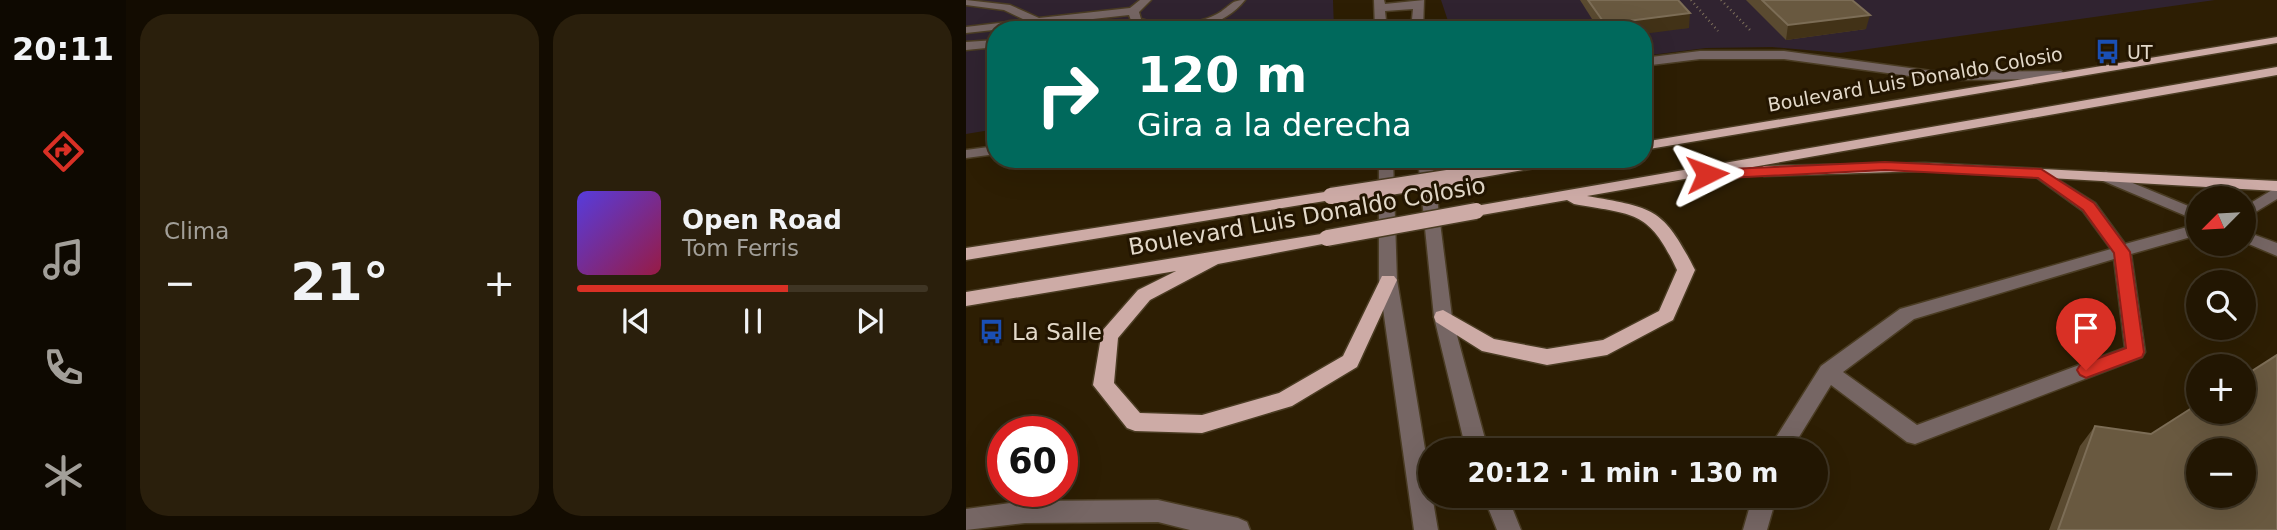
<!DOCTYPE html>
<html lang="es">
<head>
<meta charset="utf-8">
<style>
  :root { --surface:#221602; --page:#2a1f0c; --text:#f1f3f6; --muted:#a29f99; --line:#3f3524; --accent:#d93025 }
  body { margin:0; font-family:"DejaVu Sans",sans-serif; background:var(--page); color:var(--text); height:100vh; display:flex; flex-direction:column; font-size:26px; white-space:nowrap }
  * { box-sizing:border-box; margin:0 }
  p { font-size:23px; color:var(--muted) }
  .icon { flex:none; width:38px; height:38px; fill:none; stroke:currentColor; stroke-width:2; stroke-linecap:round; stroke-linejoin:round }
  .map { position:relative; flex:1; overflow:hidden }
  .side { display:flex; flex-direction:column; gap:14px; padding:14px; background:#130c01; width:840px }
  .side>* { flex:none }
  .banner { position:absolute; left:21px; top:21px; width:665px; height:147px; border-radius:28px; box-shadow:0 7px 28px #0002,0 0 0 2px var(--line); background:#00695c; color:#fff; overflow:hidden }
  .needle { width:46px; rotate:246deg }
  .fabs { position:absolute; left:1220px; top:186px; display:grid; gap:14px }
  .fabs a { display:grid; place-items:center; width:70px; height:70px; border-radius:50%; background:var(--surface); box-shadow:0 7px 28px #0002,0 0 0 2px var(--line); font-size:35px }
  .speed { position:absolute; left:21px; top:416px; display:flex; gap:14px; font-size:35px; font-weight:700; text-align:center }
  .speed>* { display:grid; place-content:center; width:91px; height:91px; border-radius:50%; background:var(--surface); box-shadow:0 7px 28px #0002,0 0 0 2px var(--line); line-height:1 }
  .speed .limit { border:10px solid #d22; background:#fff; color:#111 }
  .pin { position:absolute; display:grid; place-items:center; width:60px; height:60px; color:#fff; margin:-72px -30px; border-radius:50% 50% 50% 0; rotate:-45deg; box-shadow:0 0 7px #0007 }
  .pin .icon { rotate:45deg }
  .me { position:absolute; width:77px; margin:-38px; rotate:87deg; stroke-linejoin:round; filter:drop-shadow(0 0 5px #0008) }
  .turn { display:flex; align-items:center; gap:24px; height:147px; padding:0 35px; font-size:32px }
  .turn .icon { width:91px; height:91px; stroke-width:2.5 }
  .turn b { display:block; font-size:49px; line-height:60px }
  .big { font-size:52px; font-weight:700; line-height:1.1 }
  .side .widget { flex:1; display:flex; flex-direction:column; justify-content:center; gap:10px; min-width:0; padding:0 24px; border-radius:28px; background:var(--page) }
  .song { display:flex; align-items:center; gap:21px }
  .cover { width:84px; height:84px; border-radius:10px; background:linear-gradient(135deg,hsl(250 70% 55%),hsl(340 70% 35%)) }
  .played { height:7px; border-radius:4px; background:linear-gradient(90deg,var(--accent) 60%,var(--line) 60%) }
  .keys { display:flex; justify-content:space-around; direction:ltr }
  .heat { display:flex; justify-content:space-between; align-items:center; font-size:38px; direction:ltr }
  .side .tiles { flex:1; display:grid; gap:14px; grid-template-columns:repeat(2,1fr) }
  .trip { position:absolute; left:452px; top:438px; width:410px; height:70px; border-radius:35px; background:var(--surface); box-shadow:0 7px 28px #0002,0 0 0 2px var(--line); font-weight:700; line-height:70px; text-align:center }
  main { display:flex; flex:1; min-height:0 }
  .tab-bar { display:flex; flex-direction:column; width:126px; justify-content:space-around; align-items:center; background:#0e0901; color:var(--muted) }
  .tab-bar .icon { width:49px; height:49px }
  .tab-bar .on { color:var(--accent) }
  .tab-bar b { font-size:32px; color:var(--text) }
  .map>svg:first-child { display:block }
</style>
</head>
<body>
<main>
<nav class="tab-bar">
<b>20:11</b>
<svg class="icon on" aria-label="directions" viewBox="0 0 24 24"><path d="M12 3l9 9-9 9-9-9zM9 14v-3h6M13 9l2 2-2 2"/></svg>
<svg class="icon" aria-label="music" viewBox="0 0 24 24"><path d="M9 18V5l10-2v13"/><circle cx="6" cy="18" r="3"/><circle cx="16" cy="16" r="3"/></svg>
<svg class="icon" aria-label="phone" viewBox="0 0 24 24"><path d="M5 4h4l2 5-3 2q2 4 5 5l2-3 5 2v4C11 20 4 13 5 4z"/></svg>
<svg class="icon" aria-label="climate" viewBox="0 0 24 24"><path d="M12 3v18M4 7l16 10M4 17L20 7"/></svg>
</nav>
<section class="side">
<div class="tiles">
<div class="widget"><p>Clima</p>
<div class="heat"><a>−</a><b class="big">21°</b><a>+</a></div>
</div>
<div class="widget">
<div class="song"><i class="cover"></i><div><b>Open Road</b><p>Tom Ferris</p></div></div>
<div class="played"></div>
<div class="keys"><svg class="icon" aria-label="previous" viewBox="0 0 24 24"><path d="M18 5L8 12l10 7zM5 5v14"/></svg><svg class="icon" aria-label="pause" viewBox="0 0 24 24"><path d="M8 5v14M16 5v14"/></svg><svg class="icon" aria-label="next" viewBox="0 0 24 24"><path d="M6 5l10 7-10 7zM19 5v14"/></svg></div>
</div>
</div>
</section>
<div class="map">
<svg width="1311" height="530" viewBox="0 0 1311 530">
  <rect width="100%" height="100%" fill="#2d1e03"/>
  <!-- education -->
  <g fill="#302330">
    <polygon points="0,0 367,0 368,30 30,30 30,129 0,134"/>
    <polygon points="475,0 1249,0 874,53 806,47 740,48 677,56 677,30 485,30"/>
  </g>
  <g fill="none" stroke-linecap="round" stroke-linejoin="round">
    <defs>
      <g id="minor">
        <path d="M0,0l44,5 29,13 91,-10 10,-8h11l-12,12 2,7c24,8 53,7 76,-5 13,-7 13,-14 28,-14 -31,39 -86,30 -131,30l23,-5 -5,-2 -3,-8 -163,18v-6l59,-7 -21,-10 -38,-5z"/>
        <polygon points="408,0 418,0 419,4 458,0 457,30 445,30 447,9 419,11 421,30 409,30"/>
        <polygon points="30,40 30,47 0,50 0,42"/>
        <polygon points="734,51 818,51 973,72 1095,71 1101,75 1095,79 973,80 818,59 734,59 677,66 677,58"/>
        <polygon points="30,146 30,154 0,158 0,150"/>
        <polygon points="413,159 427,159 431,280 464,479 464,495 466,495 472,530 448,530 413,280"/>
        <polygon points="452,159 466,159 486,317 522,450 500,450 468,317"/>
        <path d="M1075,169l54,34 30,41 73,-20v11l-67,19 14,98 -3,5 -227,87 -8,-2 -76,-57 -40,65h-23l53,-84 79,-57 211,-60 -28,-38 -47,-34 -3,-3zM1148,259l11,89 -208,77 -74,-53 71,-53z"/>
        <polygon points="1140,172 1232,210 1232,221 1135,180 1132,177 1135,174"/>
        <polygon points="1311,187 1311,199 1278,219 1278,207"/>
        <polygon points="1278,231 1311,243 1311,256 1278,242"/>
        <polygon points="517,495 541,495 555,530 531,530"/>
        <polygon points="787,495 811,495 801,530 777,530"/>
        <polygon points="192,500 272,518 281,522 284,530 224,530 192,522 59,523 0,530 0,509 59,501"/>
      </g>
      <g id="major">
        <polygon points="1311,37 1311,43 677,150 677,142"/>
        <path d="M1311,67v8l-690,121c67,12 76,11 108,74l-22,50 -66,35 -60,10 -65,-14 -46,-29 -2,-5 2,-5 7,-2 51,29 53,10 56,-9 56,-29 18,-41c-28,-60 -42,-55 -103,-66l-7,-4 -91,16 -6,-1 -2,-4 2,-4z"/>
        <polygon points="569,159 604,159 597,163 501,180 493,175 501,170"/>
        <polygon points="959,163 1311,181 1311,191 959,171 798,176 790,171 798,166"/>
        <polygon points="365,191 373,196 371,199 0,260 0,248"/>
        <polygon points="361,233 369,238 367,242 252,264 184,300 152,338 148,383 174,413 236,415 313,393 377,356 416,276 428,276 431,280 391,367 326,406 236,433 169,431 161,428 127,385 136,331 172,290 210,271 0,306 0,292"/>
      </g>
    </defs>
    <!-- minor casing -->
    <use href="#minor" stroke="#4a3c23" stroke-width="3"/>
    <!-- major casing -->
    <use href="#major" stroke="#4a3c23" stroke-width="3"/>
    <!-- path -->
    <g stroke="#7e715b" stroke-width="2.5" stroke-dasharray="1 3.5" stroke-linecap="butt">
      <polyline points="725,0 752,31"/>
      <polyline points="755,0 786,32"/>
    </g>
    <!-- minor -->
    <use href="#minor" fill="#766664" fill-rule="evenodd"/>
    <!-- major -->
    <use href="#major" fill="#cdaba6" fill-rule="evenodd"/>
    <defs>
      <g id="major-bridge">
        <polyline points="365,196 501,175"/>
        <polyline points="361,238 510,211"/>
      </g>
    </defs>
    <!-- major-bridge casing -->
    <use href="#major-bridge" stroke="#4a3c23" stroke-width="19" stroke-linecap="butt"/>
    <!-- major-bridge -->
    <use href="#major-bridge" stroke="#cdaba6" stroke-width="16"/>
  </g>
  <!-- wall -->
  <g fill="#5a4a30">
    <polygon points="614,0 712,0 723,28 677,30 633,30"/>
    <polygon points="780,0 886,0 900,29 820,40"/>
    <polygon points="1129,426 1311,530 1083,530 1114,446"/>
  </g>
  <!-- shaded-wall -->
  <g fill="#423217">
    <polygon points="724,13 723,28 677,34 677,30 639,30 639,24"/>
    <polygon points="904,15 900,29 820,40 822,25"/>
  </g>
  <!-- building -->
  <g fill="#695940" stroke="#7c6d56" stroke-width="2" fill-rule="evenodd">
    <polygon points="622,0 712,0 724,13 639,24"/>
    <polygon points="796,0 886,0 904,15 822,25"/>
    <path d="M1311,355v175h-219l37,-104 56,8 47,-30v7h46v-35zM1232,450h46v45h-46z"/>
  </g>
  <!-- route -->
  <polygon fill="#d93025" stroke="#8d1f18" stroke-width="2" points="919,162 1075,169 1128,203 1164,252 1178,352 1176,357 1120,378 1114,375 1111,370 1114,365 1160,348 1148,253 1117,210 1072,178 919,170 741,179 735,174 741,170"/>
  <!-- icons -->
  <defs>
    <symbol id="bus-bare" viewBox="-9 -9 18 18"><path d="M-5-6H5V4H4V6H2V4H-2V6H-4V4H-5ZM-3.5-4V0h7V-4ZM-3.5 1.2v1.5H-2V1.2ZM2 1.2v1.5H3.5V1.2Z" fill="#1a4fb4" stroke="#231500" stroke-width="2.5" paint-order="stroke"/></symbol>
  </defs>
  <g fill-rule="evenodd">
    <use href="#bus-bare" x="1124" y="34" width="35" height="35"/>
    <use href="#bus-bare" x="8" y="314" width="35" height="35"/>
  </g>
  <g text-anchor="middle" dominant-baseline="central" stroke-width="6" stroke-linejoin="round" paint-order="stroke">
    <!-- far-poi labels -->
    <g font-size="19" fill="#e3d9c9" stroke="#231500" text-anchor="start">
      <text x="1161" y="52">UT</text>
    </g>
    <!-- far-street labels -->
    <g font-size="19" fill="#e3d9c9" stroke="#231500">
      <text transform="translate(949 79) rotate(-10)">Boulevard Luis Donaldo Colosio</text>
    </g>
    <!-- street labels -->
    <g font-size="23" fill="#e3d9c9" stroke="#231500">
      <text transform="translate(341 216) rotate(-10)">Boulevard Luis Donaldo Colosio</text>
    </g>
    <!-- poi labels -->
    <g font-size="23" fill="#e3d9c9" stroke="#231500" text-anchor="start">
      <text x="46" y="332">La Salle</text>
    </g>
  </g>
</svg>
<div class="fabs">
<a><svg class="needle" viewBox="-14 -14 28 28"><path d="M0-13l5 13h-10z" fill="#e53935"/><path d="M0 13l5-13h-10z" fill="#a29f99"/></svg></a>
<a><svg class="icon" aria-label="search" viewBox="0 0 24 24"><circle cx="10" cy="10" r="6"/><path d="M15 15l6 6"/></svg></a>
<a>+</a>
<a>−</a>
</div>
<div class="speed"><div class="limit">60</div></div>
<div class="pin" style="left:1120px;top:370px;background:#d93025"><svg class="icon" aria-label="arrive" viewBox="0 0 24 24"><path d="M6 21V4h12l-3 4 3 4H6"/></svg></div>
<svg class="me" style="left:741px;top:174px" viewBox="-20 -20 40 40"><path d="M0-17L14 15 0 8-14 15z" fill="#d93025" stroke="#fff" stroke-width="4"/></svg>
<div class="trip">20:12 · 1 min · 130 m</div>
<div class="banner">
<div class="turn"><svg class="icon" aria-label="right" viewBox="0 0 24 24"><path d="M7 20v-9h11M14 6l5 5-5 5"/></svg><div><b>120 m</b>Gira a la derecha</div></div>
</div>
</div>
</main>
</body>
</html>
